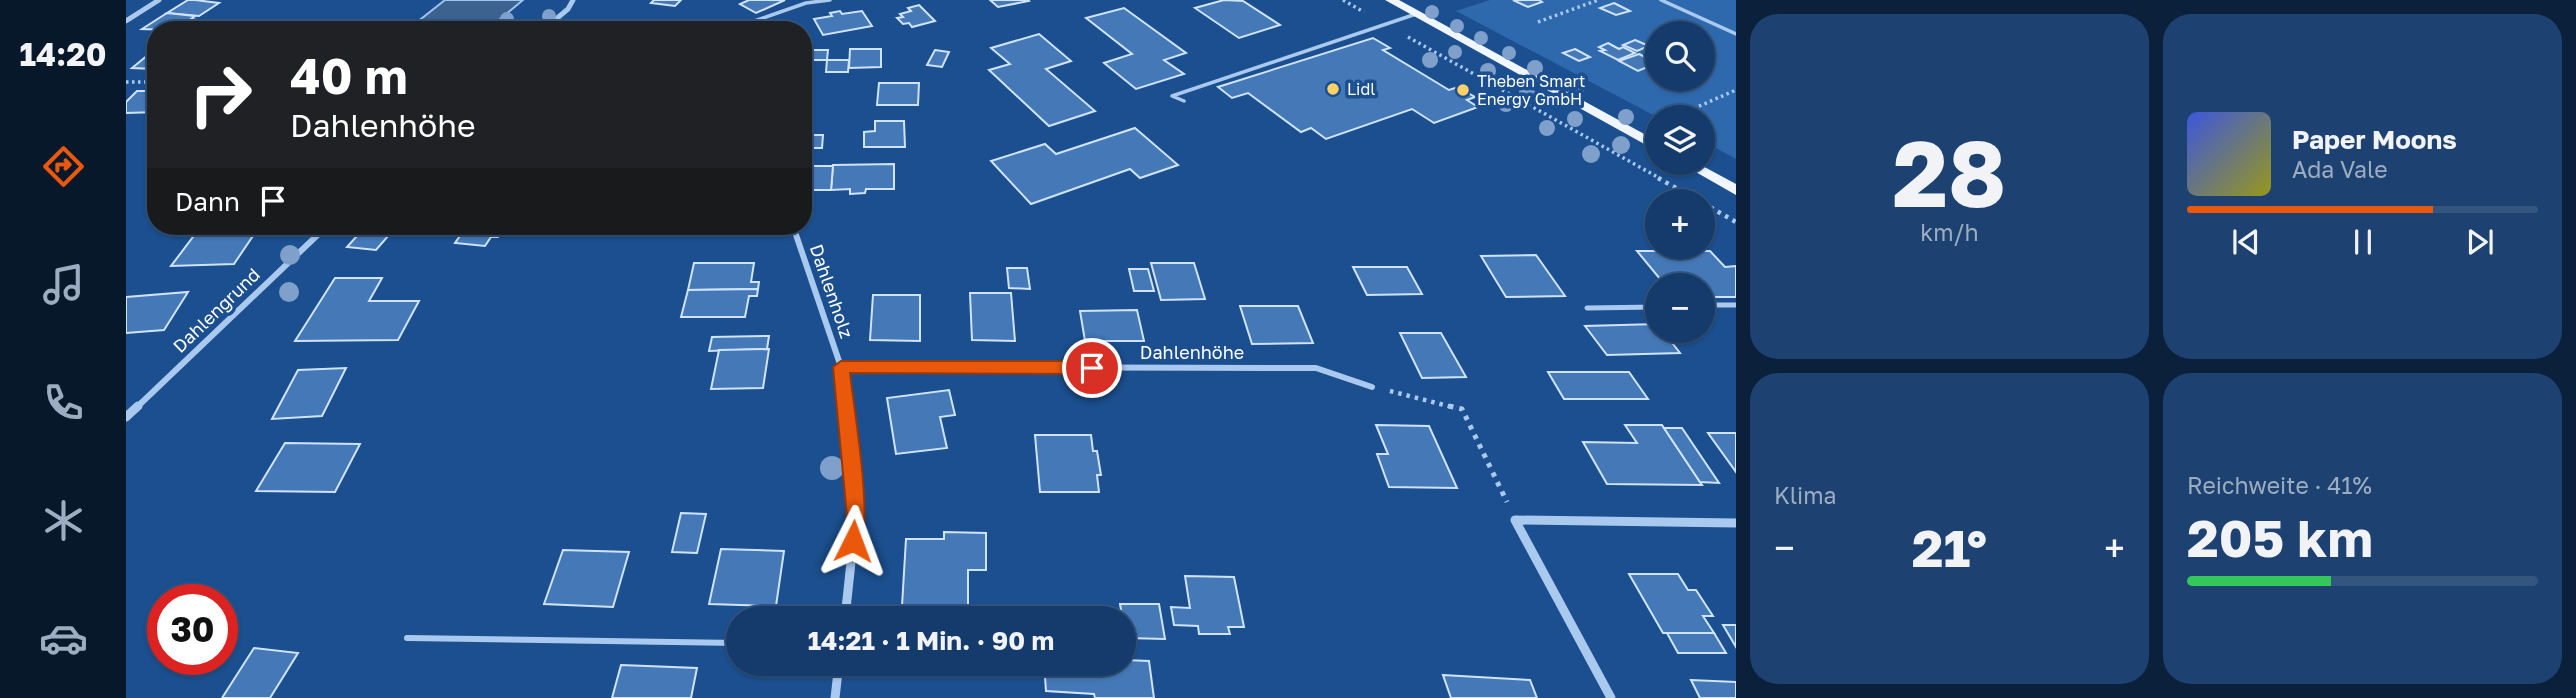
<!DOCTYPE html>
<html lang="de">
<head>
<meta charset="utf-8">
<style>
  :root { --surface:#143b6b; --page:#1d4271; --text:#f1f3f6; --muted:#9dadc1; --line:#33557e; --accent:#ea580c }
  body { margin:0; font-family:"Golos Text",sans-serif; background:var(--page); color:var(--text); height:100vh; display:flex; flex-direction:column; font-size:26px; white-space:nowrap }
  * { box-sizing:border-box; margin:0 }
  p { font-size:23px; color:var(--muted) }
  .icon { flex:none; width:38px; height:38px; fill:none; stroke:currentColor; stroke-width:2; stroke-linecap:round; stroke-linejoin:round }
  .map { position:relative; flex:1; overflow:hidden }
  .panel { display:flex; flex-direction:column; gap:14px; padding:14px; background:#0b203b; width:840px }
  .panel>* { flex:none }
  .banner { position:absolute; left:21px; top:21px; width:665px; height:214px; border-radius:28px; box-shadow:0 2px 5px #0004,0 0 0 2px var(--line); background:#202124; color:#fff; overflow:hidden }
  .tools { position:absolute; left:1519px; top:21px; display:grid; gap:14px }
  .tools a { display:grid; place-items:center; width:70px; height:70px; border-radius:50%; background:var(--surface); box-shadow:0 2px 5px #0004,0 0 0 2px var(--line); font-size:35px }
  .speed { position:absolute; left:21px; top:584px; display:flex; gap:14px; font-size:35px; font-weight:700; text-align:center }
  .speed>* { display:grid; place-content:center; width:91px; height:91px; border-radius:50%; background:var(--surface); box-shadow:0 2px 5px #0004,0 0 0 2px var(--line); line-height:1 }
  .speed .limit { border:10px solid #d22; background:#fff; color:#111 }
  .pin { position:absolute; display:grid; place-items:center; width:60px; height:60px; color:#fff; margin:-30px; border:4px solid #fff; border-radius:50%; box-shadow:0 2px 7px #0007 }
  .me { position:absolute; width:77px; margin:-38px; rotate:3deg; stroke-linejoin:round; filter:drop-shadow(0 0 5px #0008) }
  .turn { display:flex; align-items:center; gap:24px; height:147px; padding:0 28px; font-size:32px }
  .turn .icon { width:91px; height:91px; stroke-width:2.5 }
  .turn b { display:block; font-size:49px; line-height:60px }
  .then { display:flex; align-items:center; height:66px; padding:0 28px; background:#0003; gap:14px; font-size:26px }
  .big { font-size:52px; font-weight:700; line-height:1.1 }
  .panel .widget { flex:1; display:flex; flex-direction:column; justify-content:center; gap:10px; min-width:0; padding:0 24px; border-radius:28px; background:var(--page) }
  .panel .dial { align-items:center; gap:0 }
  .dial b { font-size:91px; line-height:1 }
  .song { display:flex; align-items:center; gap:21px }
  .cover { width:84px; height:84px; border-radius:10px; background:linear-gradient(135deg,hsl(230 70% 55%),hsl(60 70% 35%)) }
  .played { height:7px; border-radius:4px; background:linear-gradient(90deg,var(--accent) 70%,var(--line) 70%) }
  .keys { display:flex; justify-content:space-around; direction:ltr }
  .heat { display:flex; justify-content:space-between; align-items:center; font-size:38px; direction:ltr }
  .charge { height:10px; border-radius:5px; background:linear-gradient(90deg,#34c759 41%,var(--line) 0) }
  .panel .tiles { flex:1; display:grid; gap:14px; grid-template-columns:repeat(2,1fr) }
  .trip { position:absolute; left:600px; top:606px; width:410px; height:70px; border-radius:35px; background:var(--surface); box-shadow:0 2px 5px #0004,0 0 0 2px var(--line); font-weight:700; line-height:70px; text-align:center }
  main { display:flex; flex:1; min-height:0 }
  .tab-bar { display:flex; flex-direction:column; width:126px; justify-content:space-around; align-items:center; background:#08182b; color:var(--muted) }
  .tab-bar .icon { width:49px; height:49px }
  .tab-bar .active { color:var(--accent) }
  .tab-bar b { font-size:32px; color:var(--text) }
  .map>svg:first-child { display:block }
</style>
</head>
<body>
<main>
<nav class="tab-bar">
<b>14:20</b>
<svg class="icon active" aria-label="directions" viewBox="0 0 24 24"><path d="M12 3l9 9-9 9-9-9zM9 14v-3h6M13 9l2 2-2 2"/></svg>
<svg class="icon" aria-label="music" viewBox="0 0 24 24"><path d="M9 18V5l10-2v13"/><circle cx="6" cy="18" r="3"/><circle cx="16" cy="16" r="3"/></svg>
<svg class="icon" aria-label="phone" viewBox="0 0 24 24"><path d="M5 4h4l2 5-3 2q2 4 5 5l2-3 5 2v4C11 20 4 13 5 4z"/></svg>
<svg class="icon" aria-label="climate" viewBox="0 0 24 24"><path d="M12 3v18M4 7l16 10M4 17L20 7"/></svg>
<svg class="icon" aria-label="car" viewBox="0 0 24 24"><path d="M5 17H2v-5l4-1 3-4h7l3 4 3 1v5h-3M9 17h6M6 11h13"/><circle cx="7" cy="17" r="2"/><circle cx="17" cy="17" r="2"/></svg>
</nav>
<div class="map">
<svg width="1610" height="698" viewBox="0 0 1610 698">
  <rect width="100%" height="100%" fill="#1b4f8f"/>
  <!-- green -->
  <path fill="#2e69ad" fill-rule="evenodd" d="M1364,0h246v159l-33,-18v-24h-46l-201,-106zM1531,33h46v46h-46z"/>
  <!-- water -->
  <polygon fill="#3c6290" stroke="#9cc4f0" stroke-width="2" points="319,0 397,0 361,30 281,30"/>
  <!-- building -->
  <g fill="#4478b7" stroke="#cfe3fa" stroke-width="2">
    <polygon points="62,0 69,0 93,3 73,16 41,13"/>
    <polygon points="528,0 555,0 549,6 525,3"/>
    <polygon points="623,0 659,0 630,13 614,4"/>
    <polygon points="864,0 902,0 903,1 872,7"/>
    <polygon points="1098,0 1117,1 1154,25 1113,38 1069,8"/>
    <polygon points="1387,0 1413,0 1416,2 1402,7"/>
    <polygon points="1488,3 1504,11 1490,15 1474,8"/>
    <polygon points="793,5 809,21 786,27 783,23 777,24 771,18 777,17 774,14 785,11 782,8"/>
    <polygon points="998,8 1060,53 1038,60 1058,74 1010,89 978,63 1006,54 960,18"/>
    <polygon points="714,11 716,14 736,11 746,26 697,35 688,19 706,16 704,13"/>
    <polygon points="41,13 69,16 65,19 72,20 61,27 54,26 49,30 16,29"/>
    <polygon points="532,22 568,26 565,30 525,30"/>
    <polygon points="913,34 945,61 920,69 969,111 923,126 863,70 884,64 865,48"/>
    <polygon points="1247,38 1264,48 1257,50 1323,90 1332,87 1349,97 1341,100 1352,107 1308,123 1286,109 1200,139 1185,128 1175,132 1122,93 1106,98 1092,87"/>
    <polygon points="1509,40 1523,46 1511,51 1497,45"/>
    <polygon points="1482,43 1493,49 1497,47 1509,53 1492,60 1474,51 1479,50 1473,47"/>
    <polygon points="724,49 755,49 755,67 723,68"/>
    <polygon points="1449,49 1464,57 1453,61 1437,53"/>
    <polygon points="28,50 30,69 6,68"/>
    <polygon points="677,50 702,50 701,60 677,60"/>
    <polygon points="809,50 823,52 816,67 801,65"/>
    <polygon points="1513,54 1531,63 1512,71 1493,61"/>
    <polygon points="701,60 723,60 722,72 700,72"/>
    <polygon points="753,83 793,83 792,105 751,105"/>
    <polygon points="11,91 30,91 30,112 0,113 0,102"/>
    <polygon points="749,121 778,121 779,147 738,147 738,132 749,131"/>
    <polygon points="1009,128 1052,165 1014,178 1004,169 905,204 865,161 919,144 930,154"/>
    <polygon points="677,135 697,135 696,148 677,148"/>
    <polygon points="768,164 768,189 740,189 739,193 724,194 724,189 705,190 707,165"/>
    <polygon points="684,166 707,166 705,190 681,190"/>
    <polygon points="240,226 269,228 250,250 221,247"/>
    <polygon points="341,226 379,226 372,237 365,237 359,246 329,243"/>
    <polygon points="133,227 108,264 45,266 73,229"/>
    <polygon points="1511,251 1584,251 1599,267 1610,266 1610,297 1577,297 1577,285 1539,285"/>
    <polygon points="1410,255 1439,296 1380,297 1355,256"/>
    <polygon points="568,263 628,263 625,282 633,282 632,289 562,290"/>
    <polygon points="1025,263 1068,263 1079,299 1035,300"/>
    <polygon points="1227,267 1281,267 1296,294 1241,295"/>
    <polygon points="881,268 901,268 904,289 883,288"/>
    <polygon points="1003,269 1022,269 1028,291 1008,291"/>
    <polygon points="209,278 256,278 243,301 293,301 272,340 169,341"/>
    <polygon points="632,289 631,296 623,296 619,317 555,317 562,290"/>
    <polygon points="62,292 38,330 0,333 0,297"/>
    <polygon points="844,293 885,293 889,341 846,340"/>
    <polygon points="747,295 794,295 794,341 744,340"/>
    <polygon points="1114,306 1172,306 1187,343 1126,344"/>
    <polygon points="1011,310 1018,341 959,341 954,311"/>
    <polygon points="1531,324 1531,331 1537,331 1554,353 1481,355 1459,326"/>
    <polygon points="1274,333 1315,333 1340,377 1296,378"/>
    <polygon points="643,336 641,349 583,351 586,337"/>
    <polygon points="643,349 637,388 585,389 593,350"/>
    <polygon points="220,368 196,416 146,419 172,370"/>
    <polygon points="1422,372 1503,372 1522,399 1438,399"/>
    <polygon points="823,390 829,415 814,417 821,448 770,454 761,398"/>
    <polygon points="1250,425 1303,426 1331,488 1263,487 1251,454 1262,454"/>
    <polygon points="1499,425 1536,425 1576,485 1481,484 1457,442 1511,443"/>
    <polygon points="1538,428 1556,428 1593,483 1574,482"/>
    <polygon points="1582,433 1610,433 1610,472"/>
    <polygon points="909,435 965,435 967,451 971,451 975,475 971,475 973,492 914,492"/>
    <polygon points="159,443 234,444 209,492 130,491"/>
    <polygon points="555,513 580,514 571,553 546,552"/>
    <polygon points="818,532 860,533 860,570 842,570 842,608 776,606 780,539 818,539"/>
    <polygon points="595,549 658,551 650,606 583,604"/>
    <polygon points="437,550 503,552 487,607 418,604"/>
    <polygon points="1503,574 1552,574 1562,590 1570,590 1587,616 1577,616 1588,633 1537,633"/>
    <polygon points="1059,576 1108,577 1118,627 1102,627 1104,634 1073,634 1072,626 1048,625 1045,607 1064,608"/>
    <polygon points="994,604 1033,604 1039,639 1000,638"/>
    <polygon points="1597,625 1610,625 1610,647"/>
    <polygon points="1541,633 1588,633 1600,653 1552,653"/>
    <polygon points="128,648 172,653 144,698 96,698"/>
    <polygon points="998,660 1023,661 1028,698 969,698 968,694 920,691 918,663 998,663"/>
    <polygon points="495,665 571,668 565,698 486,698"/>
    <polygon points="1317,675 1404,680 1411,698 1325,698"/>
    <polygon points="1565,680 1610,682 1610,698 1574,698"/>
  </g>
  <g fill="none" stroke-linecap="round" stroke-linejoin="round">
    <!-- path-far2 -->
    <g stroke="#a9c9ee" stroke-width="3.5" stroke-dasharray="2.5 3.5" stroke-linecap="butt">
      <polyline points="1217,0 1238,12"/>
      <polyline points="1412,22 1472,0"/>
      <polyline points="1282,37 1535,179"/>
      <polyline points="0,82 30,82"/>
      <polyline points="1562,111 1610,90"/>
    </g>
    <!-- path-far1 -->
    <g stroke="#a9c9ee" stroke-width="4.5" stroke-dasharray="3.5 5" stroke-linecap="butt">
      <polyline points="1532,178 1573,201"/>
      <polyline points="1577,203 1610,222"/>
      <polyline points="1264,391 1330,408"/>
    </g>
    <!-- path -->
    <polyline stroke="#a9c9ee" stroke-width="5" stroke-dasharray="4.5 6" stroke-linecap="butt" points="1323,406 1336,409 1381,502"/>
    <!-- service-far2 -->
    <g stroke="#a9c9ee" stroke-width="3.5">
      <polyline points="1535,0 1610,34"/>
      <polyline points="620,24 680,3 704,0"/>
      <polyline points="1058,101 1046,96 1290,14"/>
    </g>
    <!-- service-far1 -->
    <g stroke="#a9c9ee" stroke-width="5">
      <polyline points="1577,305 1610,305"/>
      <polyline points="1461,308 1531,307"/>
    </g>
    <!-- service -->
    <polyline stroke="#a9c9ee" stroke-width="6" points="281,638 612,643"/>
    <!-- minor-far2 -->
    <g stroke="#a9c9ee" stroke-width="5">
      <polyline points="0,21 33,0"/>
      <polyline points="417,30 442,9 447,0"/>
    </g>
    <!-- minor-far1 -->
    <g stroke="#a9c9ee" stroke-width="6">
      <polyline points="667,226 715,367 719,408"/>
      <polyline points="715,367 1190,368 1246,387"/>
      <polyline points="10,408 201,226"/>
    </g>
    <!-- minor -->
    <g stroke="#a9c9ee" stroke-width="9">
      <polyline points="719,406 730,516 719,618"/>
      <polyline points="0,417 12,406"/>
      <polyline points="709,698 713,663"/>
      <polyline points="1485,698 1389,520 1610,523"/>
    </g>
    <!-- primary -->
    <g fill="#f0f6ff" fill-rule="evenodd">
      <polygon points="1259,0 1273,0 1531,141 1531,151"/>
      <polygon points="1554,163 1571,163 1610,184 1610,195"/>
    </g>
  </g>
  <!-- trees -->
  <g fill="#7ea0ca">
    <circle cx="1306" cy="12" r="7"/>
    <circle cx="423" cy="16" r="7"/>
    <circle cx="381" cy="19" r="7"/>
    <circle cx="1331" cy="26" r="7"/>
    <circle cx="1355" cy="38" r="7"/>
    <circle cx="1329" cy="52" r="7"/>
    <circle cx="1383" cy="53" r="7"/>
    <circle cx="1304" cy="60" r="8"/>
    <circle cx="1409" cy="68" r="8"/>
    <circle cx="1362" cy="71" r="8"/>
    <circle cx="1450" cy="91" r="8"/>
    <circle cx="1401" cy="92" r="8"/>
    <circle cx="1380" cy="104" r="8"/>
    <circle cx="1500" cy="117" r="8"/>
    <circle cx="1449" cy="119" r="8"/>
    <circle cx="1421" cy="128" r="8"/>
    <circle cx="1495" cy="145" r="9"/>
    <circle cx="1465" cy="154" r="9"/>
    <circle cx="164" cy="255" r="10"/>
    <circle cx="163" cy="292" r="10"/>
    <circle cx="706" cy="468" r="12"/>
  </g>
  <!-- route -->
  <path fill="#ea580c" stroke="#983908" stroke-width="2" d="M715,361h251l8,7 -8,6 -242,-1c4,36 23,146 10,174l-7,3 -6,-3 -3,-6 3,-25 -14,-149z"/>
  <!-- markers -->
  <g fill="#ffd166" stroke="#1b4f8f" stroke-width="2.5">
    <circle cx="1207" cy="89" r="7"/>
    <circle cx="1337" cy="90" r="7"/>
  </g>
  <g text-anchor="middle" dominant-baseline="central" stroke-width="7" stroke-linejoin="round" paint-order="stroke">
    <!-- far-poi labels -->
    <g font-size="16" fill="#fff" stroke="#1b4f8f" text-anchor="start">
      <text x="1351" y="81">Theben Smart<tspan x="1351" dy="18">Energy GmbH</tspan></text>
      <text x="1221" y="89">Lidl</text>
    </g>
    <!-- street labels -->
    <g font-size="18" fill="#fff" stroke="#1b4f8f">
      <text transform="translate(706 291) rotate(71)">Dahlenholz</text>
      <text transform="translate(90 310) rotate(-44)">Dahlengrund</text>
      <text x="1066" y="352">Dahlenhöhe</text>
    </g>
  </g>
</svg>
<div class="tools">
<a><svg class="icon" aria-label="search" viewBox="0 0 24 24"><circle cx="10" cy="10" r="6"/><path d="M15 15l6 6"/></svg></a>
<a><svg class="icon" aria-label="layers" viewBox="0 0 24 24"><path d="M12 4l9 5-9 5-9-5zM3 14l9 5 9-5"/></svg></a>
<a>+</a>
<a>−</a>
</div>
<div class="speed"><div class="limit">30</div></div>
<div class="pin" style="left:966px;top:368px;background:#d93025"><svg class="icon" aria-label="arrive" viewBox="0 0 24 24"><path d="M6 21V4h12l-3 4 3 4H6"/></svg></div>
<svg class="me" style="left:727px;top:541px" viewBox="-20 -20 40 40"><path d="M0-17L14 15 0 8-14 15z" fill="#ea580c" stroke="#fff" stroke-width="4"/></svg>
<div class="trip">14:21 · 1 Min. · 90 m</div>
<div class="banner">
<div class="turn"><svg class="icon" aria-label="right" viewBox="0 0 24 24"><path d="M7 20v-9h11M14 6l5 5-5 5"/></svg><div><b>40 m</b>Dahlenhöhe</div></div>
<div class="then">Dann<svg class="icon" aria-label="arrive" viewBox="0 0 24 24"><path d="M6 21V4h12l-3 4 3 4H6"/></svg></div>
</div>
</div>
<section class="panel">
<div class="tiles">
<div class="widget dial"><b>28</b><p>km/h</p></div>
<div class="widget">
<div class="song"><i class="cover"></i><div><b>Paper Moons</b><p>Ada Vale</p></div></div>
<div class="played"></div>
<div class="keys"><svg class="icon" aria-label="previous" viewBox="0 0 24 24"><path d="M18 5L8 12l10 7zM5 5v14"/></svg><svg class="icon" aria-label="pause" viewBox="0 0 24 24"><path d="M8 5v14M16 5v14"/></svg><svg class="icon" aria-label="next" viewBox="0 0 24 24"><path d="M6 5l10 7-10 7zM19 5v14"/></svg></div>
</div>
<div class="widget"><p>Klima</p>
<div class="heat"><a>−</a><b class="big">21°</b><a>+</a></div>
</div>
<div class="widget"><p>Reichweite · 41%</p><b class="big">205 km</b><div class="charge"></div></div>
</div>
</section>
</main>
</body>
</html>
